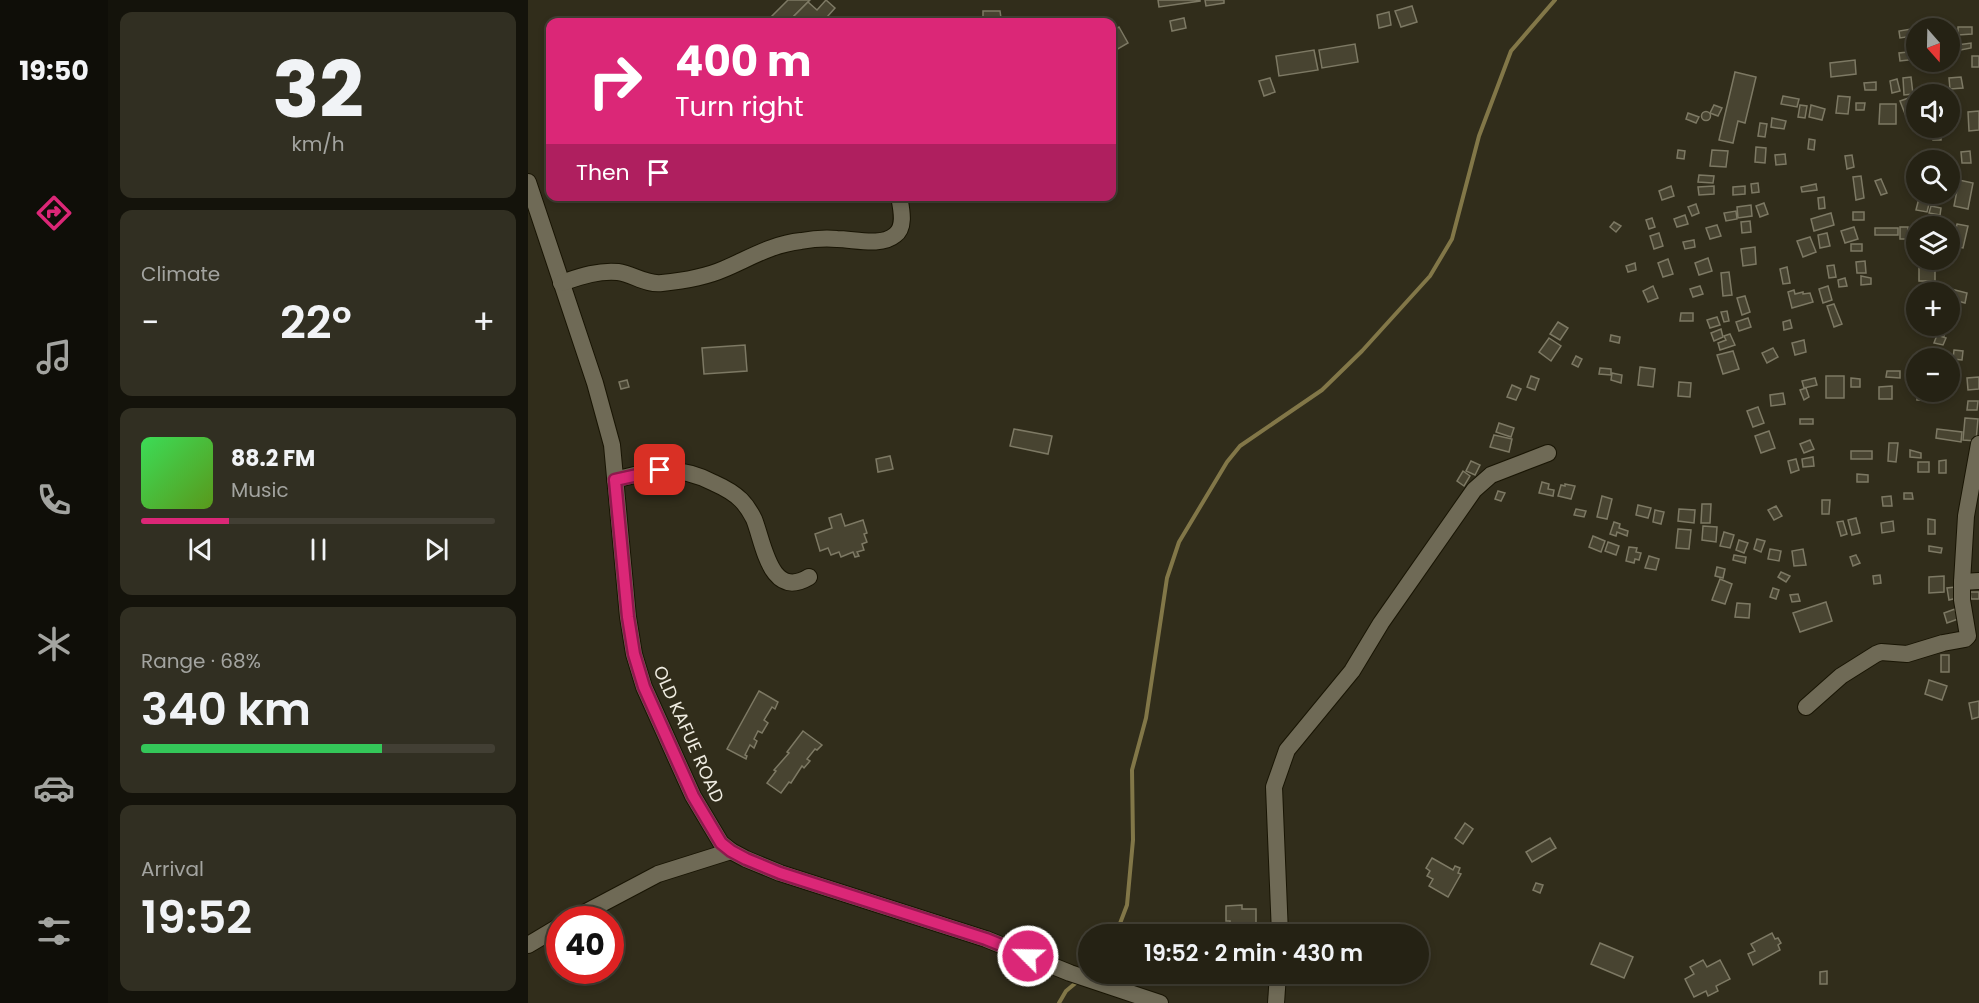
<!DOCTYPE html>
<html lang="en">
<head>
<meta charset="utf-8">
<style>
  :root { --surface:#252214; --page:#312f22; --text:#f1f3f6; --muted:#a3a4a0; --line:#423f34; --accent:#db2777 }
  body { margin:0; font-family:Poppins,sans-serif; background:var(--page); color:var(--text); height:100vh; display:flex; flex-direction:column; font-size:22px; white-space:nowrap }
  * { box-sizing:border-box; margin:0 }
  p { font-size:20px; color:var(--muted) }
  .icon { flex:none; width:33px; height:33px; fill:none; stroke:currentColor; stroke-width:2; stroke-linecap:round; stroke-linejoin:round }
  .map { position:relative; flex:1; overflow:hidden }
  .drawer { display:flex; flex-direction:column; gap:12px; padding:12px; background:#14130b; width:420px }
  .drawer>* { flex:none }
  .guide { position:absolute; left:18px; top:18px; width:570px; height:183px; border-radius:12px; box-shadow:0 3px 9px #0003,0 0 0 2px var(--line); background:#db2777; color:#fff; overflow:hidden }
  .needle { width:39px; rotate:160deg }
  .tools { position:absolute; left:1378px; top:18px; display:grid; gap:12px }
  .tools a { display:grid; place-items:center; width:54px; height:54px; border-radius:50%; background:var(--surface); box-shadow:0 3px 9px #0003,0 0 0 2px var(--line); font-size:30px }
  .speed { position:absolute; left:18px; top:906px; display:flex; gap:12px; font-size:30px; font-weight:700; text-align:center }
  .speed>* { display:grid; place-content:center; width:78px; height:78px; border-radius:50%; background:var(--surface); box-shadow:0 3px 9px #0003,0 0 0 2px var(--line); line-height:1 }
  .speed .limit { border:9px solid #d22; background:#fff; color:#111 }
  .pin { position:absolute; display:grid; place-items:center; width:51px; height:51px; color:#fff; margin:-26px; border-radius:12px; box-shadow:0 3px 9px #0006 }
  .me { position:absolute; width:66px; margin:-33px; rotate:293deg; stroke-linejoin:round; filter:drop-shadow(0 0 4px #0008) }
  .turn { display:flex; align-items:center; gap:21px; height:126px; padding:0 30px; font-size:27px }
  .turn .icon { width:78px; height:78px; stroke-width:2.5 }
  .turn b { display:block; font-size:42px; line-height:51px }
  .then { display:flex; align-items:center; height:57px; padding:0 30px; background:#0003; gap:12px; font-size:22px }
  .big { font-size:45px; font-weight:600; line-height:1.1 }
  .drawer .widget { flex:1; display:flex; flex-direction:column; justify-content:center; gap:9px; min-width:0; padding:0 21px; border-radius:12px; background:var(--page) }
  .drawer .dial { align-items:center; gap:0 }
  .dial b { font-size:78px; line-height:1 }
  .song { display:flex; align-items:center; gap:18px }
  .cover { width:72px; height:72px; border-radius:9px; background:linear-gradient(135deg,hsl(130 70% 55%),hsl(90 70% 35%)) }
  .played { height:6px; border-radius:3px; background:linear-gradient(90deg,var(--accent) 25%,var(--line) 25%) }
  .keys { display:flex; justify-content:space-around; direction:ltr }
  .heat { display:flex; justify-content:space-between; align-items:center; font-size:33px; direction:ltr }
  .charge { height:9px; border-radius:4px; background:linear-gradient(90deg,#34c759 68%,var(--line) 0) }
  .trip { position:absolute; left:550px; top:924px; width:351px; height:60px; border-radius:30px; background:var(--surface); box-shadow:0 3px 9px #0003,0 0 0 2px var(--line); font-weight:600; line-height:60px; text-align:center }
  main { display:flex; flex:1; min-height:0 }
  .dock { display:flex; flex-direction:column; width:108px; justify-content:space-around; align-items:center; background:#0f0e08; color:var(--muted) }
  .dock .icon { width:42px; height:42px }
  .dock .selected { color:var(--accent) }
  .dock b { font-size:27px; color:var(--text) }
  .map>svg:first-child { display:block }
</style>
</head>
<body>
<main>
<nav class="dock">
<b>19:50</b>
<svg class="icon selected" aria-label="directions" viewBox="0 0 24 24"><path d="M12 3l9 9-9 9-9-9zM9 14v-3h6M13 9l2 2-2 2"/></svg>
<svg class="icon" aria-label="music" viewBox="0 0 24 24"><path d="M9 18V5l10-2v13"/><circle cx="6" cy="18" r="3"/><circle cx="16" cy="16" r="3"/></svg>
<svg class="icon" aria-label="phone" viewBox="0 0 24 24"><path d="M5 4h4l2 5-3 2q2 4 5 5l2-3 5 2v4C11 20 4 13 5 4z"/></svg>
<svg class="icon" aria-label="climate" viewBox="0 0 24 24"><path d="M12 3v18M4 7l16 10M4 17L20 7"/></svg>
<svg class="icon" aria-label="car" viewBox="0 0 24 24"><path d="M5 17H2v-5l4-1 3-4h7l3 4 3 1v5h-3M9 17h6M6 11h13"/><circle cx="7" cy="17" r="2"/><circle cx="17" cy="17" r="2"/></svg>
<svg class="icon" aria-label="filters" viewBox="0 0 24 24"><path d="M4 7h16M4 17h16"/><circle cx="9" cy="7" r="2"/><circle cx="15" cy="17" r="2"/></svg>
</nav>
<section class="drawer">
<div class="widget dial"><b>32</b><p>km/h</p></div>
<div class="widget"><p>Climate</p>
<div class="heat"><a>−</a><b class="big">22°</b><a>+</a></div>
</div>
<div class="widget">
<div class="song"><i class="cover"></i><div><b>88.2 FM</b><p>Music</p></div></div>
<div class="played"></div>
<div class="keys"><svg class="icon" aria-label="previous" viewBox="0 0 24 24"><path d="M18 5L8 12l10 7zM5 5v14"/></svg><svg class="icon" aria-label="pause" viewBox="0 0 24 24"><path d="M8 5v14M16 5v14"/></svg><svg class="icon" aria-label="next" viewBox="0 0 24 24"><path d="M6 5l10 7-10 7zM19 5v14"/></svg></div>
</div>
<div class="widget"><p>Range · 68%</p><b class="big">340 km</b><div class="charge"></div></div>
<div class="widget"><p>Arrival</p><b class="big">19:52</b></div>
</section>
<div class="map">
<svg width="1451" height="1003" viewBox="0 0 1451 1003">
  <rect width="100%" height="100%" fill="#312d1b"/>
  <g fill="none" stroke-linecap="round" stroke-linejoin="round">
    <!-- stream -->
    <g stroke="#827748" stroke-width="4">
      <polyline points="588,934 599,905 605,840 604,770 618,718 639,578 651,542 699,462 712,446 794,390 834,351 902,276 924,239 951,136 983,51 1027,0"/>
      <polyline points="531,1003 538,991 550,981"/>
    </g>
  </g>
  <!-- building -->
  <g fill="#484431" stroke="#7d7964" stroke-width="1.5">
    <polygon points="260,0 282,0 260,22 249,22 243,17"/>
    <polygon points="298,0 307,8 299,17 302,20 300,22 260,22 280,2 289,10"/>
    <polygon points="630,0 672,0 672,1 631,7"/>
    <polygon points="677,0 696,0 696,3 678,6"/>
    <polygon points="884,6 889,22 873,27 867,11"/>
    <polygon points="455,11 472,11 473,18 455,18"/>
    <polygon points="861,12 863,25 851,28 849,15"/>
    <polygon points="656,18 658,28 644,31 642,21"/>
    <polygon points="591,27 600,43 588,50 584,42 584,31"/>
    <polygon points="1430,27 1444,27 1444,34 1430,35"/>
    <polygon points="1383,29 1385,36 1372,38 1371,31"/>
    <polygon points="1443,43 1443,48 1422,52 1422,46"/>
    <polygon points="827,44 830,62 794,68 791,50"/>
    <polygon points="786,50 790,70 751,76 748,56"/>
    <polygon points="1389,51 1389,59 1372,61 1371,53"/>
    <rect x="1444" y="56" width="7" height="11"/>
    <polygon points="1327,60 1328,74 1303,77 1302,63"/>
    <polygon points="1207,72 1228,77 1217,123 1210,121 1205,143 1191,140"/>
    <polygon points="1383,77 1385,94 1376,95 1375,78"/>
    <polygon points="1433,77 1435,88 1422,89 1421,78"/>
    <polygon points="742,78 747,92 736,96 731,81"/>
    <polygon points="1369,79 1372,91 1364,93 1362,81"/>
    <polygon points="1348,82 1348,90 1337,90 1336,83"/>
    <polygon points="1389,95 1389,104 1387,105 1389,120 1381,124 1372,101"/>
    <polygon points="1255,96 1271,99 1269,107 1253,104"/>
    <polygon points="1310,96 1322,97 1320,114 1308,113"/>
    <polygon points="1328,103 1337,103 1336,110 1328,110"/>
    <polygon points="1352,104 1368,104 1368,124 1351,124"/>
    <polygon points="1186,105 1194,108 1190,116 1182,113"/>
    <polygon points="1272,105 1279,106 1277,118 1270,117"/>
    <polygon points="1283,105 1297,109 1294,120 1281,117"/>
    <polygon points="1451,111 1451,130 1441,131 1440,112"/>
    <circle cx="1178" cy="116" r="4.5"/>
    <polygon points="1160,113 1171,117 1168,123 1158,119"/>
    <polygon points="1244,118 1258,121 1256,129 1243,127"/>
    <polygon points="1232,123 1239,124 1237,137 1230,136"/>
    <rect x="1405" y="131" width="8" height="9"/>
    <polygon points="1281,139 1287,140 1286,150 1280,149"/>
    <polygon points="1228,147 1238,148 1237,163 1227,162"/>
    <polygon points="1150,150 1157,151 1156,159 1149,158"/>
    <polygon points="1184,150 1200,151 1198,167 1182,166"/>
    <polygon points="1442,151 1443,163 1434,163 1433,152"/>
    <polygon points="1402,153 1414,156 1413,160 1400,160"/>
    <polygon points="1257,154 1258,164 1248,165 1247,155"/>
    <polygon points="1324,155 1326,167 1319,169 1317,156"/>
    <polygon points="1171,175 1186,176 1185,183 1170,182"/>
    <polygon points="1333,176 1336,198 1328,200 1325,177"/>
    <polygon points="1353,179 1359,193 1353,195 1347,181"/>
    <polygon points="1431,180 1445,183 1440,209 1426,206"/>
    <polygon points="1230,183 1231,192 1224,193 1223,184"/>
    <polygon points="1288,184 1289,190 1274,192 1273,187"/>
    <polygon points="1143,186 1146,196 1134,200 1131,191"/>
    <polygon points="1186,186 1186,194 1171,195 1170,187"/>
    <polygon points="1217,186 1217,194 1205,195 1205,187"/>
    <polygon points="1296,197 1297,208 1291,209 1290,198"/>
    <polygon points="1391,198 1402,200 1399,212 1388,210"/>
    <polygon points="1236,203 1240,214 1232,217 1228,206"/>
    <polygon points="1168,204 1171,213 1164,216 1160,207"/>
    <polygon points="1223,205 1224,216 1210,218 1209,207"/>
    <polygon points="1403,206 1413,208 1412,215 1401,213"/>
    <polygon points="1208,211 1209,219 1198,221 1196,213"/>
    <rect x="1325" y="212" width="11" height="8"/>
    <polygon points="1303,213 1306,225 1286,231 1283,219"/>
    <polygon points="1157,215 1160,224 1149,227 1146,219"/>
    <polygon points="1124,218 1127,227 1121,229 1118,220"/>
    <polygon points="1222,221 1223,232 1214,233 1213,222"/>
    <polygon points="1086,222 1093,226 1088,232 1082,227"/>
    <polygon points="1429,224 1440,226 1435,248 1424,246"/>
    <polygon points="1189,225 1193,236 1182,239 1178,228"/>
    <polygon points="1326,227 1330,239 1317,243 1313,231"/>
    <rect x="1372" y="227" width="8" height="12"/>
    <rect x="1347" y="228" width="23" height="7"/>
    <polygon points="1131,233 1135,246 1126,249 1122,236"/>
    <polygon points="1299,233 1302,246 1292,248 1290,235"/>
    <polygon points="1282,237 1288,252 1275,257 1269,241"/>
    <polygon points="1166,240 1167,247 1157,249 1155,242"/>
    <rect x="1323" y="244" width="11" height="7"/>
    <polygon points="1227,247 1228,264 1215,266 1213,249"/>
    <polygon points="1180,258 1184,271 1171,275 1167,263"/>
    <polygon points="1140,259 1145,274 1135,277 1130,263"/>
    <polygon points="1337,261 1338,273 1329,273 1328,262"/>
    <polygon points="1107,263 1108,270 1100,272 1098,266"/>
    <polygon points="1306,265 1308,277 1301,278 1299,266"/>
    <rect x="1391" y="265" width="16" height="16"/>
    <polygon points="1259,267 1262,283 1255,284 1252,269"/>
    <polygon points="1201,272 1204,295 1195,296 1193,273"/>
    <polygon points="1333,276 1343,278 1343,284 1333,285"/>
    <polygon points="1317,278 1319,286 1311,287 1310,280"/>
    <polygon points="1125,286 1130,298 1120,302 1115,291"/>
    <polygon points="1172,286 1175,294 1165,297 1162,289"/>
    <polygon points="1300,286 1304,300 1295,303 1291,289"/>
    <polygon points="1423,289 1439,293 1437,303 1422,299"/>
    <polygon points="1266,290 1267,294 1275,292 1275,294 1282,293 1285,302 1264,308 1260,292"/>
    <polygon points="1217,296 1222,312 1214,315 1209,298"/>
    <polygon points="1306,304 1314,324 1306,327 1299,306"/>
    <polygon points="1199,311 1201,321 1196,322 1193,312"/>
    <polygon points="1153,313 1165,313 1165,321 1152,321"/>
    <polygon points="1189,317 1192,325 1182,328 1179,320"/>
    <polygon points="1220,318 1223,327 1211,331 1208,322"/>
    <polygon points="1262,320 1264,328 1256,330 1255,322"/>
    <polygon points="1030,322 1040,328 1032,340 1022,334"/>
    <polygon points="1396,326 1418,326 1416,336 1394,331"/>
    <polygon points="1193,329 1195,337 1186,341 1183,333"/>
    <polygon points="1202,334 1207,345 1192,350 1190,343 1198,340 1196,336"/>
    <polygon points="1083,335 1092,337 1091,343 1082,341"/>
    <polygon points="1409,335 1418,338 1415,345 1406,343"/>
    <polygon points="1021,338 1033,346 1023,361 1011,352"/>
    <polygon points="1276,340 1278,352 1267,355 1264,343"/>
    <polygon points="217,345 219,371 176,374 174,348"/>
    <polygon points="1245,348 1250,357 1239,363 1234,353"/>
    <polygon points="1426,350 1435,351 1434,360 1425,359"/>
    <polygon points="1205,351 1211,369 1195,374 1189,355"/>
    <polygon points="1048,356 1054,359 1050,367 1044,364"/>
    <polygon points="1112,367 1127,369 1125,387 1110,385"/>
    <polygon points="1072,368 1083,369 1083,375 1071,374"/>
    <polygon points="1359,371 1372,371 1372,378 1358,377"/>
    <polygon points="1084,373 1094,375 1093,383 1083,380"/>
    <polygon points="1003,376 1011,379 1007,390 999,387"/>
    <rect x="1298" y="376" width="18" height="22"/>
    <polygon points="1451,377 1451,389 1440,390 1439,378"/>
    <polygon points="1287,378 1289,385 1276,388 1274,381"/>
    <polygon points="1323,378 1332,379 1332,387 1323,387"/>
    <polygon points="99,380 101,387 93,389 91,382"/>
    <polygon points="1151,382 1163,383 1162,397 1150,396"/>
    <polygon points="984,385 993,389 988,400 979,397"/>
    <polygon points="1364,386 1364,399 1351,399 1351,387"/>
    <polygon points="1278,388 1281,397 1276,400 1272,390"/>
    <rect x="1389" y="392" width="7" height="8"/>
    <polygon points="1255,393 1257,404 1243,406 1242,395"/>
    <polygon points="1440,401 1450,401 1449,410 1439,410"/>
    <polygon points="1230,407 1236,423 1225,427 1219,411"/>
    <polygon points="1437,418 1450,419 1448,441 1435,440"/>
    <rect x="1272" y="419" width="13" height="5"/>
    <polygon points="971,423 986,428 983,437 968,432"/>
    <polygon points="486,429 524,436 520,454 482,446"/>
    <polygon points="1409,429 1434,432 1433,442 1408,438"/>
    <polygon points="1241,431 1247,448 1233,453 1227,436"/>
    <polygon points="966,435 984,439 981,452 962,447"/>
    <polygon points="1282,440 1286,449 1276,453 1272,444"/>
    <polygon points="1361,443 1370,443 1368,462 1360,461"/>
    <polygon points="1382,450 1393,453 1393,458 1382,457"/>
    <rect x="1323" y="451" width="21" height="8"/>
    <polygon points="362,456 365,469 350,472 348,459"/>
    <polygon points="1285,457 1286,466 1275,467 1274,459"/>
    <polygon points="1268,459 1271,470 1263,473 1260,461"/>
    <polygon points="1418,460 1418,473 1411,473 1411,461"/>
    <polygon points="943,461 952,465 947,475 938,471"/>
    <rect x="1390" y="462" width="11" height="10"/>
    <polygon points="935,471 942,476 936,486 929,481"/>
    <polygon points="1329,474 1340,475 1340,482 1329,482"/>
    <polygon points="1014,482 1021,484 1020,489 1026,490 1025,496 1011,493"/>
    <polygon points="1037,484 1047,486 1043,499 1030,496 1033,485 1037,486"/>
    <polygon points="970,491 977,493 973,501 967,499"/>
    <polygon points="1376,493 1384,493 1385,499 1376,499"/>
    <polygon points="1074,496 1084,499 1079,519 1069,517"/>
    <polygon points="1363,496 1364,506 1355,506 1354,497"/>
    <polygon points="1294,500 1302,500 1301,514 1294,514"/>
    <polygon points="1174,504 1183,504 1182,523 1173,523"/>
    <polygon points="1110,505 1123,508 1120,518 1108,515"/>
    <polygon points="1248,506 1254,516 1246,520 1240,510"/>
    <polygon points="1048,509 1058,511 1056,517 1046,515"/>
    <polygon points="1151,509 1167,510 1166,523 1150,521"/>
    <polygon points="1127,510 1136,512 1133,524 1125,522"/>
    <polygon points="313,514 317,526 335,520 339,533 336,534 339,542 334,544 336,550 329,552 331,556 327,557 325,552 313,557 311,552 303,555 300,548 292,551 287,534 304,528 301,518"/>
    <polygon points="1328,518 1332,533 1324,535 1320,520"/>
    <polygon points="1400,519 1407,520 1407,534 1400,534"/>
    <polygon points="1315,521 1319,534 1313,536 1309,522"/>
    <polygon points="1365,521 1366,531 1354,533 1353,523"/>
    <polygon points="1086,522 1092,524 1091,528 1100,531 1099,536 1089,532 1088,536 1082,534"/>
    <polygon points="1175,526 1189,527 1188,542 1174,540"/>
    <polygon points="1150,529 1163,530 1161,549 1148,548"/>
    <polygon points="1196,532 1206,535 1202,548 1192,546"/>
    <polygon points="1065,536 1077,541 1073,552 1061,547"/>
    <polygon points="1229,539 1237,541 1233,552 1226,549"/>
    <polygon points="1211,540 1220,543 1216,553 1208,550"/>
    <polygon points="1080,542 1091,546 1088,555 1077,551"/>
    <polygon points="1401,546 1414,548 1413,553 1401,551"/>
    <polygon points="1101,547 1109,548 1108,552 1113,553 1111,560 1107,559 1106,563 1098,561"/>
    <polygon points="1242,549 1253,551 1251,561 1240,559"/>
    <polygon points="1275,549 1278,565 1266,566 1264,551"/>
    <polygon points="1206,555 1218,557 1217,563 1205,560"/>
    <polygon points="1328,555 1332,563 1325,566 1322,557"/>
    <polygon points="1121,556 1131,559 1128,570 1117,568"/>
    <polygon points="1189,567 1197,569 1195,578 1187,576"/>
    <polygon points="1253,572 1262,576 1258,582 1250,577"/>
    <polygon points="1352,575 1353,583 1346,584 1345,576"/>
    <polygon points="1416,576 1416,592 1401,593 1401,577"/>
    <polygon points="1192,579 1204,584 1197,604 1184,600"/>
    <polygon points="1427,587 1429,598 1421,600 1419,588"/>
    <polygon points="1245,588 1251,590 1248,599 1242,597"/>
    <polygon points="1442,592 1451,592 1451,599 1443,599"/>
    <polygon points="1270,594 1272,601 1264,602 1262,595"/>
    <polygon points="1298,602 1304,621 1272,632 1265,613"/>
    <polygon points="1209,603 1222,604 1221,618 1207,617"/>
    <polygon points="1427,609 1430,619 1419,623 1416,613"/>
    <rect x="1413" y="655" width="8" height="17"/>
    <polygon points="1401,680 1419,686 1414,700 1397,694"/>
    <polygon points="231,691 250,702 247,709 244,707 236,720 240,723 234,733 230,731 226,739 229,741 226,748 222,745 217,755 219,756 218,759 199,749"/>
    <polygon points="1451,701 1451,717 1444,719 1441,703"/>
    <polygon points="275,731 294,745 289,750 287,749 279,759 282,761 276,768 274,766 263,783 261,782 253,793 239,783 248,771 246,770 261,753 259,752"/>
    <polygon points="937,823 945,829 935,844 927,838"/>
    <polygon points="1022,838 1028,848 1004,862 998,852"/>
    <polygon points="904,858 925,870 927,866 932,868 930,873 933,874 920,897 901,886 905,879 899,876 902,871 898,868"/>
    <polygon points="1008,883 1015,885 1012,893 1005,890"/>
    <polygon points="714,905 714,909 728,909 728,934 698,934 702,933 702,921 698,921 698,906"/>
    <polygon points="1244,933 1247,939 1250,938 1253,943 1250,945 1252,950 1225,965 1220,954 1227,951 1223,944"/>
    <polygon points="1072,943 1105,957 1096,978 1063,964"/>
    <polygon points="1175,960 1179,967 1192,960 1202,979 1188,986 1190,991 1180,996 1178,991 1166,997 1157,979 1166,974 1162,967"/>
    <polygon points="1299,971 1299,984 1292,984 1292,972"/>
  </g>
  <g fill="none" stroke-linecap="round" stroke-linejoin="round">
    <defs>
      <g id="minor">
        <polyline points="0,182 67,383 84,445 100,617 106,654 116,687 165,796 193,843 203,851 218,859 252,873 458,939 542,973 632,1003"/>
        <path d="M33,283c18,-6 37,-13 57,-11 15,2 28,13 44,11 20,-2 44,-6 62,-14 26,-11 48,-25 77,-28 11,-2 24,-3 36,-2 17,0 44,8 58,-4 11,-8 6,-27 4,-39"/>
        <path d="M87,480c38,-10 62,-16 99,3 9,4 19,9 27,17 5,5 10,13 13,19 10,25 16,81 55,58"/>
        <polyline points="1434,582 1451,581"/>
        <polyline points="1278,707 1313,676 1348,654 1353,652 1379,654 1415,643 1437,639 1440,636 1434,600 1434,582 1438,516 1451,444"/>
        <polyline points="43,920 130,874 203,851"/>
        <polyline points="752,934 746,787 759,750 824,671 853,623 946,490 963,475 1020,453"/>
        <polyline points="0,945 32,926"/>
        <polyline points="748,1003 750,974"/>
      </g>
    </defs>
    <!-- minor casing -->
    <use href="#minor" stroke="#191504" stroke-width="18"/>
    <!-- minor -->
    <use href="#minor" stroke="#6f6a56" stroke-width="16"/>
  </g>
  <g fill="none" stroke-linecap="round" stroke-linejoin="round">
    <defs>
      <polyline id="route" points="132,470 87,480 100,617 106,654 116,687 165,796 193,843 203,851 218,859 252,873 458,939 500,956"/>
    </defs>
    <!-- route casing -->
    <use href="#route" stroke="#8e194d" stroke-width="15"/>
    <!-- route -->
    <use href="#route" stroke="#db2777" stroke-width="10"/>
  </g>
  <g text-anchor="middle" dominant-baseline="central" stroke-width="4.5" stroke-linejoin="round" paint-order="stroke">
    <!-- street labels -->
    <g font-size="18" fill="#efece1" stroke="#312d1b">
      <text transform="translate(161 734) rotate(66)">OLD KAFUE ROAD</text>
    </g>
  </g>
</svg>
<div class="tools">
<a><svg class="needle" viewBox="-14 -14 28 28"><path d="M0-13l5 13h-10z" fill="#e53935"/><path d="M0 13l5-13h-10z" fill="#a3a4a0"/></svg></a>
<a><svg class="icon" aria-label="sound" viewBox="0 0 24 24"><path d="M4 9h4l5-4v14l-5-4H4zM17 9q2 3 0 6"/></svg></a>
<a><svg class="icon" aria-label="search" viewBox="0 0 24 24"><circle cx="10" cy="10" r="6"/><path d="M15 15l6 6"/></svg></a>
<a><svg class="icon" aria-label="layers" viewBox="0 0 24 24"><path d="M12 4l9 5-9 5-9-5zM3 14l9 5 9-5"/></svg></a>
<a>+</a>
<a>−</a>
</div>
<div class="speed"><div class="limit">40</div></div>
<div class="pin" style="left:132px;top:470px;background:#d93025"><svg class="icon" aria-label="arrive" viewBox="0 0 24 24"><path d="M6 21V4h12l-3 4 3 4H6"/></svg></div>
<svg class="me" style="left:500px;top:956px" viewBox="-20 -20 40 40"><circle r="17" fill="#db2777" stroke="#fff" stroke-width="3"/><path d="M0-11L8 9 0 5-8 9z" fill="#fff"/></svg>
<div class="trip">19:52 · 2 min · 430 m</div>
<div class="guide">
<div class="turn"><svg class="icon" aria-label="right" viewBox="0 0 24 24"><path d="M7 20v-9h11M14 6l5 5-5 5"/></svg><div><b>400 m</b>Turn right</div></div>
<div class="then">Then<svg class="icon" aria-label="arrive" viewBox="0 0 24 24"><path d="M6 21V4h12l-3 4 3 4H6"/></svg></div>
</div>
</div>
</main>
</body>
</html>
